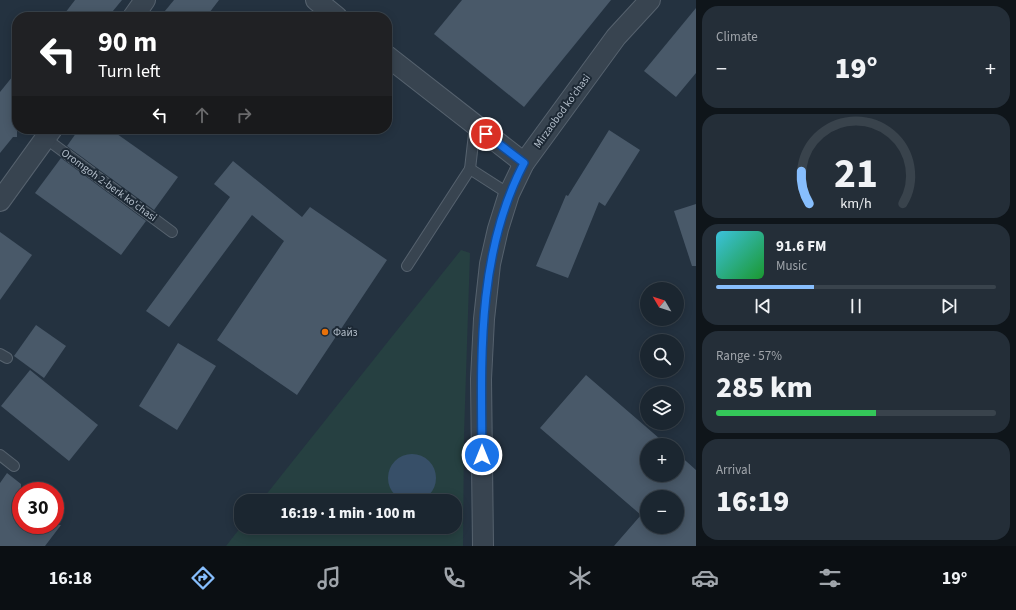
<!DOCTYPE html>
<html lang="en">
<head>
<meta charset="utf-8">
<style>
  :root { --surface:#1b2630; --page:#242e38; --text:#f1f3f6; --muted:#a0a5ab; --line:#39434c; --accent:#87befd }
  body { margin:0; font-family:"Source Sans 3",sans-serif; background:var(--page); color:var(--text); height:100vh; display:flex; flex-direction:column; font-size:15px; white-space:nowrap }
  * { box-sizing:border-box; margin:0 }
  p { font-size:13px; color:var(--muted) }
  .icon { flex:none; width:22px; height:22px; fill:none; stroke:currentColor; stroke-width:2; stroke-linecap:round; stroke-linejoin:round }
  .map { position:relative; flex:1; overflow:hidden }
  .panel { display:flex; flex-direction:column; gap:6px; padding:6px; background:#0f151a; width:320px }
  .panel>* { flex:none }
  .top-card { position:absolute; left:12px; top:12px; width:380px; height:122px; border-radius:16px; box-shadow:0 2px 10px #0003,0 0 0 1px var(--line); background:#202124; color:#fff; overflow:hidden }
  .needle { width:26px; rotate:309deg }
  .controls { position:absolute; left:640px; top:282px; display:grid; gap:8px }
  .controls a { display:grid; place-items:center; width:44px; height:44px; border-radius:50%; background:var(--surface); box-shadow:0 2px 10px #0003,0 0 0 1px var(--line); font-size:20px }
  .speed { position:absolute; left:12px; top:482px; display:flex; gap:8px; font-size:20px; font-weight:700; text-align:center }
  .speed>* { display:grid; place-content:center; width:52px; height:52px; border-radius:50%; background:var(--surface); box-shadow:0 2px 10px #0003,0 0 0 1px var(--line); line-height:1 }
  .speed .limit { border:6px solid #d22; background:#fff; color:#111 }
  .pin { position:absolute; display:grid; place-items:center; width:34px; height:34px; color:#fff; margin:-17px; border:2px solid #fff; border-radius:50%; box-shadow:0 1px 4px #0007 }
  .me { position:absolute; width:44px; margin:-22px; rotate:0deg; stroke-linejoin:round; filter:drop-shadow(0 0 3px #0008) }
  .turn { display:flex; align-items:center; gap:14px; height:84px; padding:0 20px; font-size:18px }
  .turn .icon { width:52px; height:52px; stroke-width:2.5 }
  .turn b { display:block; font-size:28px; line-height:34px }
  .lanes { display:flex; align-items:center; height:38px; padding:0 20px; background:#0003; justify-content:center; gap:20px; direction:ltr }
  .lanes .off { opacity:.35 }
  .big { font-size:30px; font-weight:800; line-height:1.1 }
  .panel .tile { flex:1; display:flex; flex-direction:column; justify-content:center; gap:6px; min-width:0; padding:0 14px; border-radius:16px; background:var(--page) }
  .panel .dial { align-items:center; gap:0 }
  .dial svg { height:104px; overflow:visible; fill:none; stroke:var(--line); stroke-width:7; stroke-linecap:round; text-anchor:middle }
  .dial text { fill:var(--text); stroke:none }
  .song { display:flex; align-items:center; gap:12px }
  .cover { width:48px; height:48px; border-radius:6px; background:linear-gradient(135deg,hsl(190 70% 55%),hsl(130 70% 35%)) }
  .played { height:4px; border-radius:2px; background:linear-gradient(90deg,var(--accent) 35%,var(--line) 35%) }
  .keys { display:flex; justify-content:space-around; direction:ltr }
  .heat { display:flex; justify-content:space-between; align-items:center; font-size:22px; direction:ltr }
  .charge { height:6px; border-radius:3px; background:linear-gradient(90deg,#34c759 57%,var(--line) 0) }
  .trip { position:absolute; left:234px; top:494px; width:228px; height:40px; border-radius:16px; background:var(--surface); box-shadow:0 2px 10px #0003,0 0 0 1px var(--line); font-weight:800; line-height:40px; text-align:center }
  .tabs { display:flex; height:64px; justify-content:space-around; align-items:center; background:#0b0f13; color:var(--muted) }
  .tabs .icon { width:28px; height:28px }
  .tabs .selected { color:var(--accent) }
  .tabs b { font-size:18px; color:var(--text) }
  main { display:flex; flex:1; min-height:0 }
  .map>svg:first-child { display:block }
</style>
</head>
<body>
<main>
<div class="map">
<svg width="696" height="546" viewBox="0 0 696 546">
  <rect width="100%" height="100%" fill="#243240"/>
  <!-- green -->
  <polygon fill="#264041" points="461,250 470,253 464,434 463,546 226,546 241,527 455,527 455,501 261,501"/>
  <!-- water -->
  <circle fill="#374f68" cx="412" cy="478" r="24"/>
  <!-- building -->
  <g fill="#495969" fill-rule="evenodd">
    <polygon points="75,0 122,0 108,17 62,17"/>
    <polygon points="174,0 219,0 206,17 160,17"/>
    <polygon points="462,0 611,0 524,107 434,34"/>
    <polygon points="696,8 696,73 676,97 644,71"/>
    <polygon points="17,71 17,137 13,137 0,153 0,92"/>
    <polygon points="79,129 110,129 178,177 154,210 67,146"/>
    <polygon points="609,130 640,150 605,206 599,202 568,278 536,266 566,195 568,196"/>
    <polygon points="61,158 146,221 121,255 35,193"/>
    <polygon points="233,161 302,217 310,207 387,260 297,395 217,340 284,241 252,215 169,327 146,311 230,197 214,184"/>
    <polygon points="696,204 696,266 692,266 674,211"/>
    <polygon points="0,232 32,255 0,300"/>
    <polygon points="36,325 66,346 44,378 14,356"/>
    <polygon points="178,343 216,366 177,430 139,406"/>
    <polygon points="30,370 98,425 69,461 1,406"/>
    <path d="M586,375l81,70h-20v30h30v-22l19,17v76h-82l27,-31 -101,-87zM647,497h30v30h-30z"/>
    <polygon points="7,473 21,484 21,525 61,525 45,546 0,546 0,483"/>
  </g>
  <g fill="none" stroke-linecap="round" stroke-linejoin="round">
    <defs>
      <g id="lane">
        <polyline points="45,138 172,232"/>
        <polyline points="470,169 475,125"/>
        <polyline points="407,266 470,169 509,194"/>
        <polyline points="0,354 7,358"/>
        <polyline points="0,455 14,466"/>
      </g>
      <g id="street">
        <polyline points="316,0 337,17"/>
        <polyline points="133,17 145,0"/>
        <polyline points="387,56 524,163"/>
        <polyline points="0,201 52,129"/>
        <polyline points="483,546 481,379 484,319 490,264 498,229 509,194 524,163 616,37 650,0"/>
      </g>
    </defs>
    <!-- lane casing -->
    <use href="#lane" stroke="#56626e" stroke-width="12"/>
    <!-- street casing -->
    <use href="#street" stroke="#56626e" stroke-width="22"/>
    <!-- lane -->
    <use href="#lane" stroke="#384450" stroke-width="10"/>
    <!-- street -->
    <use href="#street" stroke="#384450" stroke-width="20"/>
  </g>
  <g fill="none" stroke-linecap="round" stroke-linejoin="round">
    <defs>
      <path id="route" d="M482,455c-1,-99 -5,-202 42,-292l-38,-29"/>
    </defs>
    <!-- route casing -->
    <use href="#route" stroke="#114b97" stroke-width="10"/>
    <!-- route -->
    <use href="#route" stroke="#1a73e8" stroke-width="7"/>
  </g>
  <!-- markers -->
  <circle fill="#e8710a" stroke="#1d2935" stroke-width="1.5" cx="325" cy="332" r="4"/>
  <g text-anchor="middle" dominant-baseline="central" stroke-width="4" stroke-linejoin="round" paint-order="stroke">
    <!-- street labels -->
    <g font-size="11" fill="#b4bfcb" stroke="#1d2935">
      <text transform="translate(562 111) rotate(-54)">Mirzaobod ko'chasi</text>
      <text transform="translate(109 185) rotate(36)">Oromgoh 2-berk ko'chasi</text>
    </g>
    <!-- poi labels -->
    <g font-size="11" fill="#b4bfcb" stroke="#1d2935" text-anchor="start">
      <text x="333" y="332">Файз</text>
    </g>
  </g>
</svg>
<div class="controls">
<a><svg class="needle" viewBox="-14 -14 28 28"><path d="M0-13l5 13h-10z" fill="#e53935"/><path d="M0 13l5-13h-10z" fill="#a0a5ab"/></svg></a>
<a><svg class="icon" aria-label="search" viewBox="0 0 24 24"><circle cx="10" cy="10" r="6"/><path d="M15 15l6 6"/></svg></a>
<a><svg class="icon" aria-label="layers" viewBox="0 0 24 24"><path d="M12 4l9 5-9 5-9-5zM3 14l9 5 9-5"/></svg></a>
<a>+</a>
<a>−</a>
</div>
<div class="speed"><div class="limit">30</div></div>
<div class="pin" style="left:486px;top:134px;background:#d93025"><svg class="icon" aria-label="arrive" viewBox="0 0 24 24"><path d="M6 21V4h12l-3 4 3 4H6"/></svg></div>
<svg class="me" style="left:482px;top:455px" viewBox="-20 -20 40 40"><circle r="17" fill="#1a73e8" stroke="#fff" stroke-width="3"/><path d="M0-11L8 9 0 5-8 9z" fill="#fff"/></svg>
<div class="trip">16:19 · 1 min · 100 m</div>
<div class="top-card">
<div class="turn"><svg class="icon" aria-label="left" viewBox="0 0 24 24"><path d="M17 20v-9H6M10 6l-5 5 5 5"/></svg><div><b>90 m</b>Turn left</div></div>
<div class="lanes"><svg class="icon" aria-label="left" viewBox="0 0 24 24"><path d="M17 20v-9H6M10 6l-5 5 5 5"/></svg><svg class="icon off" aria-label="ahead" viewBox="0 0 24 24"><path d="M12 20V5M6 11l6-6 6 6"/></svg><svg class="icon off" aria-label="right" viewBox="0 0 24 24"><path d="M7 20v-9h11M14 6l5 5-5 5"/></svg></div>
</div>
</div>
<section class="panel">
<div class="tile"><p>Climate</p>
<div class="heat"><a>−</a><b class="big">19°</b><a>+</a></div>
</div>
<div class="tile dial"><svg viewBox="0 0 100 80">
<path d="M14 69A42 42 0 1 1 86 69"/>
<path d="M14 69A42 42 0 0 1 8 44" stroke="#87befd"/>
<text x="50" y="56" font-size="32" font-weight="700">21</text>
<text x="50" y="72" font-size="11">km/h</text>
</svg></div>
<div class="tile">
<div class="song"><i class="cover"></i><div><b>91.6 FM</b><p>Music</p></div></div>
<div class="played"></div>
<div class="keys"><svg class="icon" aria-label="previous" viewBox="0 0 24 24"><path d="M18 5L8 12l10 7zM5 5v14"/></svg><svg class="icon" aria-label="pause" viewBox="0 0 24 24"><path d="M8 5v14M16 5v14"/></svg><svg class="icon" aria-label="next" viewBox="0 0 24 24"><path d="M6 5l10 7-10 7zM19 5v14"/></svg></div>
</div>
<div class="tile"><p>Range · 57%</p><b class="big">285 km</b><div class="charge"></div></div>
<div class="tile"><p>Arrival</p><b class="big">16:19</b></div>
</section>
</main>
<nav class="tabs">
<b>16:18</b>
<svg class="icon selected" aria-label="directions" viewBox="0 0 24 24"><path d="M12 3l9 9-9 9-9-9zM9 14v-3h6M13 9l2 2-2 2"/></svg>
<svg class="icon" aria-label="music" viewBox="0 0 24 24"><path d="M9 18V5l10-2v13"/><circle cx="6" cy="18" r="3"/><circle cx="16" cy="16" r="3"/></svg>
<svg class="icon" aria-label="phone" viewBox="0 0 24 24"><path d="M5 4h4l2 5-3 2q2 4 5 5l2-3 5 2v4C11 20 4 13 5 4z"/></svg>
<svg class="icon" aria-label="climate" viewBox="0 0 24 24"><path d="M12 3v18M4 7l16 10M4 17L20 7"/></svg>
<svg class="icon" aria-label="car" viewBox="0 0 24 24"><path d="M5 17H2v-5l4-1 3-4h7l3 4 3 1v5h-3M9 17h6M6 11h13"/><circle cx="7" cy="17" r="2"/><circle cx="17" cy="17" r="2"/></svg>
<svg class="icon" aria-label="filters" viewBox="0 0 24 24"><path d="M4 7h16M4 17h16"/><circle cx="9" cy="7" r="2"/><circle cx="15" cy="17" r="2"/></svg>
<b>19°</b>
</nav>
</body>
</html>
